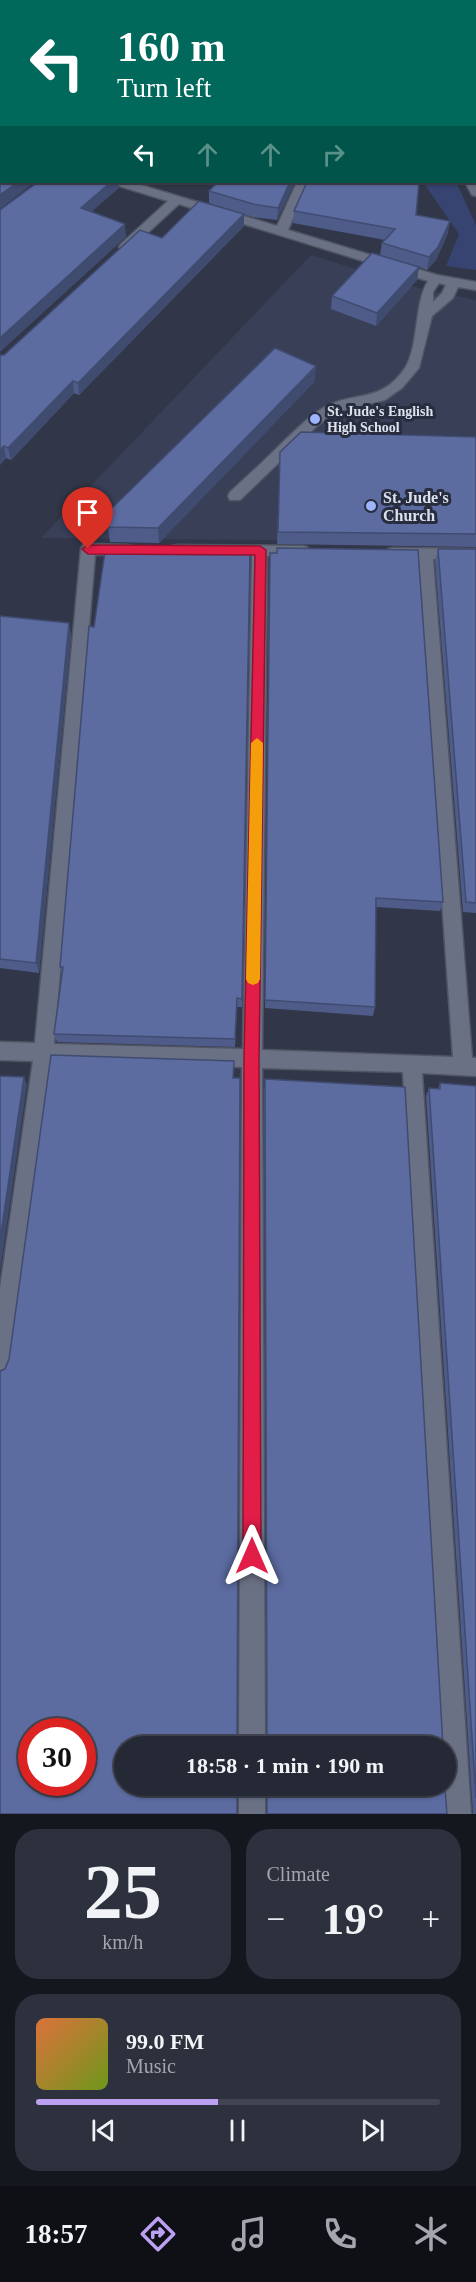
<!DOCTYPE html>
<html lang="en">
<head>
<meta charset="utf-8">
<style>
  :root { --surface:#252936; --page:#2d313e; --text:#f1f3f6; --muted:#a3a6ad; --line:#424551; --accent:#bca0f2 }
  body { margin:0; font-family:"Times New Roman",serif; background:var(--page); color:var(--text); height:100vh; display:flex; flex-direction:column; font-size:22px; white-space:nowrap }
  * { box-sizing:border-box; margin:0 }
  p { font-size:20px; color:var(--muted) }
  .icon { flex:none; width:33px; height:33px; fill:none; stroke:currentColor; stroke-width:2; stroke-linecap:round; stroke-linejoin:round }
  .map { position:relative; height:1814px; overflow:hidden }
  .drawer { display:flex; flex-direction:column; gap:15px; padding:15px; background:#14171e; flex:1 }
  .drawer>* { flex:none }
  .guide { position:absolute; left:0px; top:0px; width:477px; height:183px; box-shadow:0 2px 4px #0004,0 0 0 2px var(--line); background:#00695c; color:#fff; overflow:hidden }
  .speed { position:absolute; left:18px; top:1718px; display:flex; gap:12px; font-size:30px; font-weight:700; text-align:center }
  .speed>* { display:grid; place-content:center; width:78px; height:78px; border-radius:50%; background:var(--surface); box-shadow:0 2px 4px #0004,0 0 0 2px var(--line); line-height:1 }
  .speed .limit { border:9px solid #d22; background:#fff; color:#111 }
  .pin { position:absolute; display:grid; place-items:center; width:51px; height:51px; color:#fff; margin:-62px -26px; border-radius:50% 50% 50% 0; rotate:-45deg; box-shadow:0 0 6px #0007 }
  .pin .icon { rotate:45deg }
  .me { position:absolute; width:66px; margin:-33px; rotate:0deg; stroke-linejoin:round; filter:drop-shadow(0 0 4px #0008) }
  .turn { display:flex; align-items:center; gap:21px; height:126px; padding:0 18px; font-size:27px }
  .turn .icon { width:78px; height:78px; stroke-width:2.5 }
  .turn b { display:block; font-size:42px; line-height:51px }
  .lanes { display:flex; align-items:center; height:57px; padding:0 18px; background:#0003; justify-content:center; gap:30px; direction:ltr }
  .lanes .off { opacity:.35 }
  .big { font-size:45px; font-weight:700; line-height:1.1 }
  .drawer .card { flex:1; display:flex; flex-direction:column; justify-content:center; gap:9px; min-width:0; padding:0 21px; border-radius:24px; background:var(--page) }
  .drawer .dial { align-items:center; gap:0 }
  .dial b { font-size:78px; line-height:1 }
  .song { display:flex; align-items:center; gap:18px }
  .cover { width:72px; height:72px; border-radius:9px; background:linear-gradient(135deg,hsl(20 70% 55%),hsl(80 70% 35%)) }
  .played { height:6px; border-radius:3px; background:linear-gradient(90deg,var(--accent) 45%,var(--line) 45%) }
  .keys { display:flex; justify-content:space-around; direction:ltr }
  .heat { display:flex; justify-content:space-between; align-items:center; font-size:33px; direction:ltr }
  .drawer .tiles { flex:1; display:grid; gap:15px; grid-template-columns:1fr 1fr }
  .card:last-child { grid-column:span 2 }
  .trip { position:absolute; left:114px; top:1736px; width:342px; height:60px; border-radius:30px; background:var(--surface); box-shadow:0 2px 4px #0004,0 0 0 2px var(--line); font-weight:700; line-height:60px; text-align:center }
  .dock { display:flex; height:96px; justify-content:space-around; align-items:center; background:#0f1016; color:var(--muted) }
  .dock .icon { width:42px; height:42px }
  .dock .active { color:var(--accent) }
  .dock b { font-size:27px; color:var(--text) }
  .map>svg:first-child { display:block }
</style>
</head>
<body>
<div class="map">
<svg width="476" height="1814" viewBox="0 0 476 1814">
  <rect width="100%" height="100%" fill="#313748"/>
  <!-- built -->
  <polygon fill="#383f57" points="311,255 414,287 476,300 476,542 41,538"/>
  <!-- green -->
  <polygon fill="#374371" points="423,182 456,182 476,225 476,270 446,266 459,234"/>
  <g fill="none" stroke-linecap="round" stroke-linejoin="round">
    <defs>
      <g id="minor">
        <polygon points="457,0 467,0 456,2"/>
        <polygon points="476,180 476,196 472,195 465,182"/>
        <path d="M114,182h17l146,44 20,-44h12l-21,48 149,45 39,7v8l-18,-3 -5,11 -21,18 -13,52 -17,20 -17,12 -49,12 -18,13 -78,75h-10l-2,-4 2,-4c19,-17 38,-35 56,-53 12,-11 24,-24 39,-32 28,-16 56,-3 80,-39 14,-22 9,-65 23,-87l-249,-77 -50,46h-8l-2,-3 2,-3 47,-43 -52,-16zM439,283l7,2 -4,8 -9,9v-10z"/>
        <polygon points="88,544 128,545 133,546 135,550 133,554 95,555 54,1044 243,1049 252,556 177,555 172,554 170,550 172,546 177,545 302,546 307,547 309,551 307,555 267,556 262,1050 453,1057 418,559 388,557 386,553 388,549 393,548 476,549 476,559 433,559 472,1058 476,1058 476,1076 422,1073 471,1814 445,1814 443,1785 446,1785 446,1746 441,1746 403,1072 262,1068 265,1746 239,1746 242,1067 52,1061 11,1363 8,1371 0,1374 0,1288 33,1061 0,1060 0,1042 35,1043 81,549 83,545"/>
        <rect x="239" y="1785" width="26" height="29"/>
      </g>
    </defs>
    <!-- minor casing -->
    <use href="#minor" stroke="#505563" stroke-width="3"/>
    <!-- minor -->
    <use href="#minor" fill="#6b7185" fill-rule="evenodd"/>
  </g>
  <!-- wall -->
  <g fill="#4f5c8a">
    <polygon points="218,182 295,182 277,220 253,217 209,203 209,191"/>
    <polygon points="294,211 416,215 448,233 436,260 427,270 419,267 417,280 376,326 331,309 332,296 380,255 382,243 385,240 293,223"/>
    <polygon points="244,214 244,226 79,395 74,393 11,460 6,458 0,465 4,355 162,238"/>
    <polygon points="315,381 159,543 110,542 108,527"/>
    <polygon points="476,437 476,547 277,544 280,452"/>
    <polygon points="144,548 250,552 242,1007 237,1007 235,1047 57,1042 54,1034 62,975 60,967 94,627"/>
    <polygon points="438,549 476,549 476,913 463,912 435,561"/>
    <polygon points="269,565 443,902 440,911 376,907 375,1007 373,1016 265,1008"/>
    <polygon points="0,616 71,635 39,973 0,968"/>
    <polygon points="440,1083 476,1086 476,1814 473,1814 426,1096 429,1088 438,1089"/>
    <polygon points="264,1087 443,1746 267,1746"/>
  </g>
  <!-- shaded-wall -->
  <g fill="#404b70">
    <polygon points="2,71 2,85 0,86 0,72"/>
    <polygon points="18,182 35,182 0,209 0,195"/>
    <polygon points="111,182 118,182 119,188 82,220 81,208"/>
    <polygon points="290,182 295,182 277,220 278,208"/>
    <polygon points="244,214 244,226 79,395 78,383"/>
    <polygon points="450,221 448,233 436,260 427,270 429,257"/>
    <polygon points="125,224 126,237 0,352 0,338"/>
    <polygon points="419,267 417,280 376,326 377,313"/>
    <polygon points="316,366 315,381 159,543 158,528"/>
    <polygon points="73,381 74,393 11,460 8,448"/>
    <polygon points="4,446 6,458 0,465 0,450"/>
    <polygon points="69,623 71,635 39,973 36,963"/>
    <polygon points="24,1077 27,1085 0,1272 0,1240"/>
  </g>
  <!-- building -->
  <g fill="#5c6ba0" stroke="#404b70" stroke-width="1.5" fill-rule="evenodd">
    <polygon points="0,0 84,0 82,2 2,2 2,71 0,72"/>
    <polygon points="165,0 407,0 406,2 164,2"/>
    <rect x="0" y="82" width="2" height="46"/>
    <polygon points="0,137 2,137 2,182 18,182 0,195"/>
    <polygon points="38,182 111,182 81,208 125,224 0,338 0,210"/>
    <polygon points="218,182 290,182 278,208 253,204 209,191"/>
    <polygon points="307,182 419,182 416,215 450,221 438,247 429,257 382,243 395,229 294,211"/>
    <polygon points="199,201 244,214 78,383 73,381 8,448 4,446 0,450 0,355 4,355 140,230 162,238"/>
    <polygon points="372,253 419,267 377,313 332,296"/>
    <polygon points="275,348 316,366 158,528 108,527 110,510"/>
    <polygon points="301,432 476,437 476,534 278,532 280,452"/>
    <polygon points="106,545 144,546 142,547 250,552 242,999 237,998 235,1039 54,1034 63,967 60,967 89,626 94,627"/>
    <polygon points="277,548 418,550 443,902 376,898 375,1007 265,1000 270,553 277,553"/>
    <polygon points="438,549 476,549 476,903 466,902"/>
    <polygon points="0,616 69,623 36,963 0,959"/>
    <path d="M51,1055l183,6 -1,17h7l-3,668h-113v39h322v-35l2,1v35l-3,3 2,25h-180v-27h-30v27h-237v-443l5,-2 4,-10zM32,1731h50v51h-50z"/>
    <polygon points="0,1076 24,1077 0,1240"/>
    <polygon points="265,1079 405,1087 443,1746 267,1746"/>
    <polygon points="440,1083 476,1086 476,1798 429,1088 440,1089"/>
  </g>
  <!-- route -->
  <polygon fill="#e11d48" stroke="#92132f" stroke-width="1.5" points="88,545 260,546 266,550 259,1058 261,1556 258,1563 252,1565 246,1563 243,1556 244,1058 255,555 88,554 82,549"/>
  <!-- slow -->
  <polygon fill="#f59e0b" points="257,738 263,743 260,979 258,983 253,985 248,983 246,979 251,743"/>
  <!-- markers -->
  <g fill="#9eb4fd" stroke="#272d3e" stroke-width="2">
    <circle cx="315" cy="419" r="6"/>
    <circle cx="371" cy="506" r="6"/>
  </g>
  <g text-anchor="middle" dominant-baseline="central" stroke-width="6" stroke-linejoin="round" paint-order="stroke">
    <!-- far-poi labels -->
    <g font-size="14" font-weight="bold" fill="#dde1ec" stroke="#272d3e" text-anchor="start">
      <text x="327" y="411">St. Jude's English<tspan x="327" dy="16">High School</tspan></text>
    </g>
    <!-- poi labels -->
    <g font-size="16" font-weight="bold" fill="#dde1ec" stroke="#272d3e" text-anchor="start">
      <text x="383" y="497">St. Jude's<tspan x="383" dy="18">Church</tspan></text>
    </g>
  </g>
</svg>
<div class="speed"><div class="limit">30</div></div>
<div class="pin" style="left:88px;top:549px;background:#d93025"><svg class="icon" aria-label="arrive" viewBox="0 0 24 24"><path d="M6 21V4h12l-3 4 3 4H6"/></svg></div>
<svg class="me" style="left:252px;top:1556px" viewBox="-20 -20 40 40"><path d="M0-17L14 15 0 8-14 15z" fill="#e11d48" stroke="#fff" stroke-width="4"/></svg>
<div class="trip">18:58 · 1 min · 190 m</div>
<div class="guide">
<div class="turn"><svg class="icon" aria-label="left" viewBox="0 0 24 24"><path d="M17 20v-9H6M10 6l-5 5 5 5"/></svg><div><b>160 m</b>Turn left</div></div>
<div class="lanes"><svg class="icon" aria-label="left" viewBox="0 0 24 24"><path d="M17 20v-9H6M10 6l-5 5 5 5"/></svg><svg class="icon off" aria-label="ahead" viewBox="0 0 24 24"><path d="M12 20V5M6 11l6-6 6 6"/></svg><svg class="icon off" aria-label="ahead" viewBox="0 0 24 24"><path d="M12 20V5M6 11l6-6 6 6"/></svg><svg class="icon off" aria-label="right" viewBox="0 0 24 24"><path d="M7 20v-9h11M14 6l5 5-5 5"/></svg></div>
</div>
</div>
<section class="drawer">
<div class="tiles">
<div class="card dial"><b>25</b><p>km/h</p></div>
<div class="card"><p>Climate</p>
<div class="heat"><a>−</a><b class="big">19°</b><a>+</a></div>
</div>
<div class="card">
<div class="song"><i class="cover"></i><div><b>99.0 FM</b><p>Music</p></div></div>
<div class="played"></div>
<div class="keys"><svg class="icon" aria-label="previous" viewBox="0 0 24 24"><path d="M18 5L8 12l10 7zM5 5v14"/></svg><svg class="icon" aria-label="pause" viewBox="0 0 24 24"><path d="M8 5v14M16 5v14"/></svg><svg class="icon" aria-label="next" viewBox="0 0 24 24"><path d="M6 5l10 7-10 7zM19 5v14"/></svg></div>
</div>
</div>
</section>
<nav class="dock">
<b>18:57</b>
<svg class="icon active" aria-label="directions" viewBox="0 0 24 24"><path d="M12 3l9 9-9 9-9-9zM9 14v-3h6M13 9l2 2-2 2"/></svg>
<svg class="icon" aria-label="music" viewBox="0 0 24 24"><path d="M9 18V5l10-2v13"/><circle cx="6" cy="18" r="3"/><circle cx="16" cy="16" r="3"/></svg>
<svg class="icon" aria-label="phone" viewBox="0 0 24 24"><path d="M5 4h4l2 5-3 2q2 4 5 5l2-3 5 2v4C11 20 4 13 5 4z"/></svg>
<svg class="icon" aria-label="climate" viewBox="0 0 24 24"><path d="M12 3v18M4 7l16 10M4 17L20 7"/></svg>
</nav>
</body>
</html>
